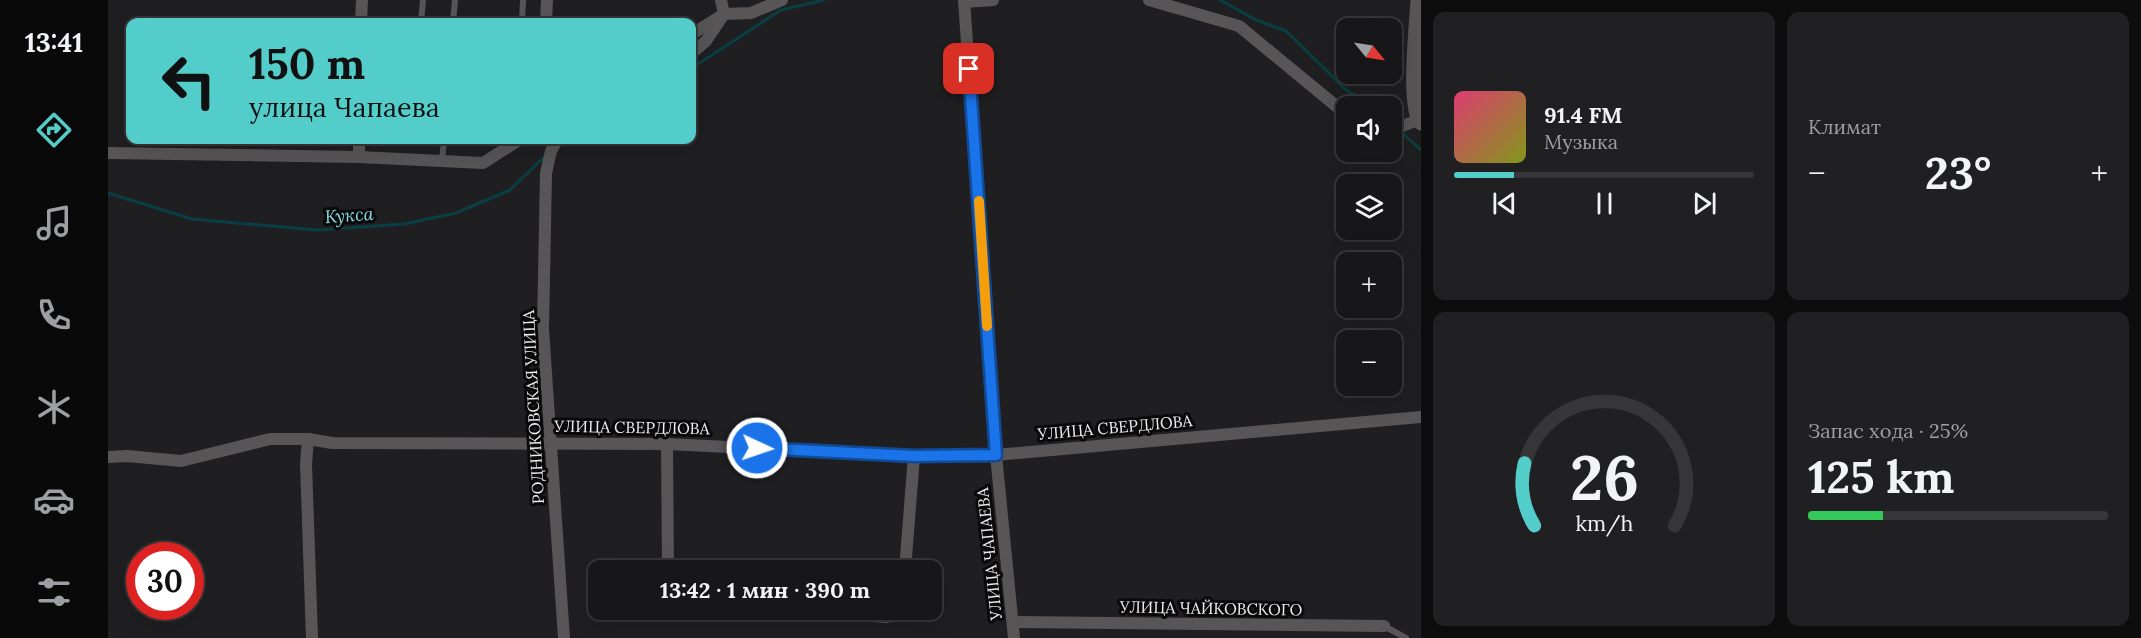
<!DOCTYPE html>
<html lang="ru">
<head>
<meta charset="utf-8">
<style>
  :root { --surface:#17171a; --page:#202023; --text:#f1f3f6; --muted:#9e9fa2; --line:#363639; --accent:#53cdca }
  body { margin:0; font-family:Lora,serif; background:var(--page); color:var(--text); height:100vh; display:flex; flex-direction:column; font-size:22px; white-space:nowrap }
  * { box-sizing:border-box; margin:0 }
  p { font-size:20px; color:var(--muted) }
  .icon { flex:none; width:33px; height:33px; fill:none; stroke:currentColor; stroke-width:2; stroke-linecap:round; stroke-linejoin:round }
  .map { position:relative; flex:1; overflow:hidden }
  .sheet { display:flex; flex-direction:column; gap:12px; padding:12px; background:#0d0d0e; width:720px }
  .sheet>* { flex:none }
  .guide { position:absolute; left:18px; top:18px; width:570px; height:126px; border-radius:12px; box-shadow:0 6px 24px #0002,0 0 0 2px var(--line); background:#53cdca; color:#111; overflow:hidden }
  .needle { width:39px; rotate:120deg }
  .controls { position:absolute; left:1228px; top:18px; display:grid; gap:12px }
  .controls a { display:grid; place-items:center; width:66px; height:66px; border-radius:12px; background:var(--surface); box-shadow:0 6px 24px #0002,0 0 0 2px var(--line); font-size:30px }
  .speed { position:absolute; left:18px; top:542px; display:flex; gap:12px; font-size:30px; font-weight:700; text-align:center }
  .speed>* { display:grid; place-content:center; width:78px; height:78px; border-radius:50%; background:var(--surface); box-shadow:0 6px 24px #0002,0 0 0 2px var(--line); line-height:1 }
  .speed .limit { border:9px solid #d22; background:#fff; color:#111 }
  .pin { position:absolute; display:grid; place-items:center; width:51px; height:51px; color:#fff; margin:-26px; border-radius:12px; box-shadow:0 3px 9px #0006 }
  .me { position:absolute; width:66px; margin:-33px; rotate:93deg; stroke-linejoin:round; filter:drop-shadow(0 0 4px #0008) }
  .turn { display:flex; align-items:center; gap:21px; height:126px; padding:0 24px; font-size:27px }
  .turn .icon { width:78px; height:78px; stroke-width:2.5 }
  .turn b { display:block; font-size:42px; line-height:51px }
  .big { font-size:45px; font-weight:800; line-height:1.1 }
  .sheet .widget { flex:1; display:flex; flex-direction:column; justify-content:center; gap:9px; min-width:0; padding:0 21px; border-radius:12px; background:var(--page) }
  .sheet .dial { align-items:center; gap:0 }
  .dial svg { height:156px; overflow:visible; fill:none; stroke:var(--line); stroke-width:7; stroke-linecap:round; text-anchor:middle }
  .dial text { fill:var(--text); stroke:none }
  .song { display:flex; align-items:center; gap:18px }
  .cover { width:72px; height:72px; border-radius:9px; background:linear-gradient(135deg,hsl(340 70% 55%),hsl(70 70% 35%)) }
  .played { height:6px; border-radius:3px; background:linear-gradient(90deg,var(--accent) 20%,var(--line) 20%) }
  .keys { display:flex; justify-content:space-around; direction:ltr }
  .heat { display:flex; justify-content:space-between; align-items:center; font-size:33px; direction:ltr }
  .charge { height:9px; border-radius:4px; background:linear-gradient(90deg,#34c759 25%,var(--line) 0) }
  .sheet .tiles { flex:1; display:grid; gap:12px; grid-template-columns:repeat(2,1fr) }
  .trip { position:absolute; left:480px; top:560px; width:354px; height:60px; border-radius:12px; background:var(--surface); box-shadow:0 6px 24px #0002,0 0 0 2px var(--line); font-weight:800; line-height:60px; text-align:center }
  main { display:flex; flex:1; min-height:0 }
  .tab-bar { display:flex; flex-direction:column; width:108px; justify-content:space-around; align-items:center; background:#09090a; color:var(--muted) }
  .tab-bar .icon { width:42px; height:42px }
  .tab-bar .selected { color:var(--accent) }
  .tab-bar b { font-size:27px; color:var(--text) }
  .map>svg:first-child { display:block }
</style>
</head>
<body>
<main>
<nav class="tab-bar">
<b>13:41</b>
<svg class="icon selected" aria-label="directions" viewBox="0 0 24 24"><path d="M12 3l9 9-9 9-9-9zM9 14v-3h6M13 9l2 2-2 2"/></svg>
<svg class="icon" aria-label="music" viewBox="0 0 24 24"><path d="M9 18V5l10-2v13"/><circle cx="6" cy="18" r="3"/><circle cx="16" cy="16" r="3"/></svg>
<svg class="icon" aria-label="phone" viewBox="0 0 24 24"><path d="M5 4h4l2 5-3 2q2 4 5 5l2-3 5 2v4C11 20 4 13 5 4z"/></svg>
<svg class="icon" aria-label="climate" viewBox="0 0 24 24"><path d="M12 3v18M4 7l16 10M4 17L20 7"/></svg>
<svg class="icon" aria-label="car" viewBox="0 0 24 24"><path d="M5 17H2v-5l4-1 3-4h7l3 4 3 1v5h-3M9 17h6M6 11h13"/><circle cx="7" cy="17" r="2"/><circle cx="17" cy="17" r="2"/></svg>
<svg class="icon" aria-label="filters" viewBox="0 0 24 24"><path d="M4 7h16M4 17h16"/><circle cx="9" cy="7" r="2"/><circle cx="15" cy="17" r="2"/></svg>
</nav>
<div class="map">
<svg width="1313" height="638" viewBox="0 0 1313 638">
  <rect width="100%" height="100%" fill="#1f1f22"/>
  <g fill="none" stroke-linecap="round" stroke-linejoin="round">
    <!-- stream -->
    <g stroke="#093f44" stroke-width="3">
      <polyline points="1112,0 1148,20 1178,31 1236,88 1261,106"/>
      <polyline points="584,68 673,10 716,0"/>
      <polyline points="1293,132 1313,150"/>
      <polyline points="451,146 463,140"/>
      <polyline points="0,193 84,219 209,230 296,224 348,213 402,190 436,157"/>
    </g>
    <!-- service -->
    <g stroke="#575556" stroke-width="6">
      <polyline points="313,22 315,0"/>
      <polyline points="345,22 347,0"/>
      <polyline points="414,22 415,0"/>
      <polyline points="334,161 336,140"/>
      <polyline points="1276,626 1298,638"/>
    </g>
    <!-- minor -->
    <g stroke="#575556" stroke-width="12">
      <polyline points="856,0 888,455 906,638"/>
      <polyline points="1041,0 1131,26 1239,115"/>
      <polyline points="856,2 885,0"/>
      <polyline points="253,22 254,0"/>
      <polyline points="438,22 439,0"/>
      <polyline points="584,34 616,14 613,0"/>
      <polyline points="584,53 598,41 616,14 643,13 674,0"/>
      <polyline points="1284,130 1310,120"/>
      <polyline points="449,140 443,151 438,173 435,329 456,638"/>
      <polyline points="0,153 251,157 375,163 411,140"/>
      <polyline points="251,157 251,140"/>
      <polyline points="200,439 198,464 204,638"/>
      <polyline points="559,444 560,570"/>
      <polyline points="0,457 19,456 73,461 162,439 200,439 224,443 559,444 806,456 888,455 1313,417"/>
      <polyline points="797,570 806,456"/>
      <polyline points="673,609 778,617 790,614 792,609"/>
      <polyline points="905,622 1276,626"/>
    </g>
    <!-- tertiary -->
    <path stroke="#575556" stroke-width="15" d="M1310,0c-1,23 -11,108 3,123"/>
  </g>
  <g fill="none" stroke-linecap="round" stroke-linejoin="round">
    <defs>
      <polyline id="route" points="649,448 806,456 888,455 861,69"/>
    </defs>
    <!-- route casing -->
    <use href="#route" stroke="#114b97" stroke-width="15"/>
    <!-- route -->
    <use href="#route" stroke="#1a73e8" stroke-width="10"/>
    <!-- slow -->
    <polyline stroke="#f59e0b" stroke-width="10" points="871,201 879,326"/>
  </g>
  <g text-anchor="middle" dominant-baseline="central" stroke-width="6" stroke-linejoin="round" paint-order="stroke">
    <!-- street labels -->
    <g font-size="16" fill="#eeedf0" stroke="#09090a">
      <text transform="translate(425 407) rotate(-93)">РОДНИКОВСКАЯ УЛИЦА</text>
      <text transform="translate(524 427) rotate(1)">УЛИЦА СВЕРДЛОВА</text>
      <text transform="translate(1007 427) rotate(-5)">УЛИЦА СВЕРДЛОВА</text>
      <text transform="translate(881 554) rotate(-96)">УЛИЦА ЧАПАЕВА</text>
      <text transform="translate(1103 608) rotate(1)">УЛИЦА ЧАЙКОВСКОГО</text>
    </g>
    <!-- water labels -->
    <g font-size="18" font-style="italic" fill="#88dde5" stroke="#09090a">
      <text transform="translate(241 215) rotate(-4)">Кукса</text>
    </g>
  </g>
</svg>
<div class="controls">
<a><svg class="needle" viewBox="-14 -14 28 28"><path d="M0-13l5 13h-10z" fill="#e53935"/><path d="M0 13l5-13h-10z" fill="#9e9fa2"/></svg></a>
<a><svg class="icon" aria-label="sound" viewBox="0 0 24 24"><path d="M4 9h4l5-4v14l-5-4H4zM17 9q2 3 0 6"/></svg></a>
<a><svg class="icon" aria-label="layers" viewBox="0 0 24 24"><path d="M12 4l9 5-9 5-9-5zM3 14l9 5 9-5"/></svg></a>
<a>+</a>
<a>−</a>
</div>
<div class="speed"><div class="limit">30</div></div>
<div class="pin" style="left:861px;top:69px;background:#d93025"><svg class="icon" aria-label="arrive" viewBox="0 0 24 24"><path d="M6 21V4h12l-3 4 3 4H6"/></svg></div>
<svg class="me" style="left:649px;top:448px" viewBox="-20 -20 40 40"><circle r="17" fill="#1a73e8" stroke="#fff" stroke-width="3"/><path d="M0-11L8 9 0 5-8 9z" fill="#fff"/></svg>
<div class="trip">13:42 · 1 мин · 390 m</div>
<div class="guide">
<div class="turn"><svg class="icon" aria-label="left" viewBox="0 0 24 24"><path d="M17 20v-9H6M10 6l-5 5 5 5"/></svg><div><b>150 m</b>улица Чапаева</div></div>
</div>
</div>
<section class="sheet">
<div class="tiles">
<div class="widget">
<div class="song"><i class="cover"></i><div><b>91.4 FM</b><p>Музыка</p></div></div>
<div class="played"></div>
<div class="keys"><svg class="icon" aria-label="previous" viewBox="0 0 24 24"><path d="M18 5L8 12l10 7zM5 5v14"/></svg><svg class="icon" aria-label="pause" viewBox="0 0 24 24"><path d="M8 5v14M16 5v14"/></svg><svg class="icon" aria-label="next" viewBox="0 0 24 24"><path d="M6 5l10 7-10 7zM19 5v14"/></svg></div>
</div>
<div class="widget"><p>Климат</p>
<div class="heat"><a>−</a><b class="big">23°</b><a>+</a></div>
</div>
<div class="widget dial"><svg viewBox="0 0 100 80">
<path d="M14 69A42 42 0 1 1 86 69"/>
<path d="M14 69A42 42 0 0 1 9 37" stroke="#53cdca"/>
<text x="50" y="56" font-size="32" font-weight="700">26</text>
<text x="50" y="72" font-size="11">km/h</text>
</svg></div>
<div class="widget"><p>Запас хода · 25%</p><b class="big">125 km</b><div class="charge"></div></div>
</div>
</section>
</main>
</body>
</html>
